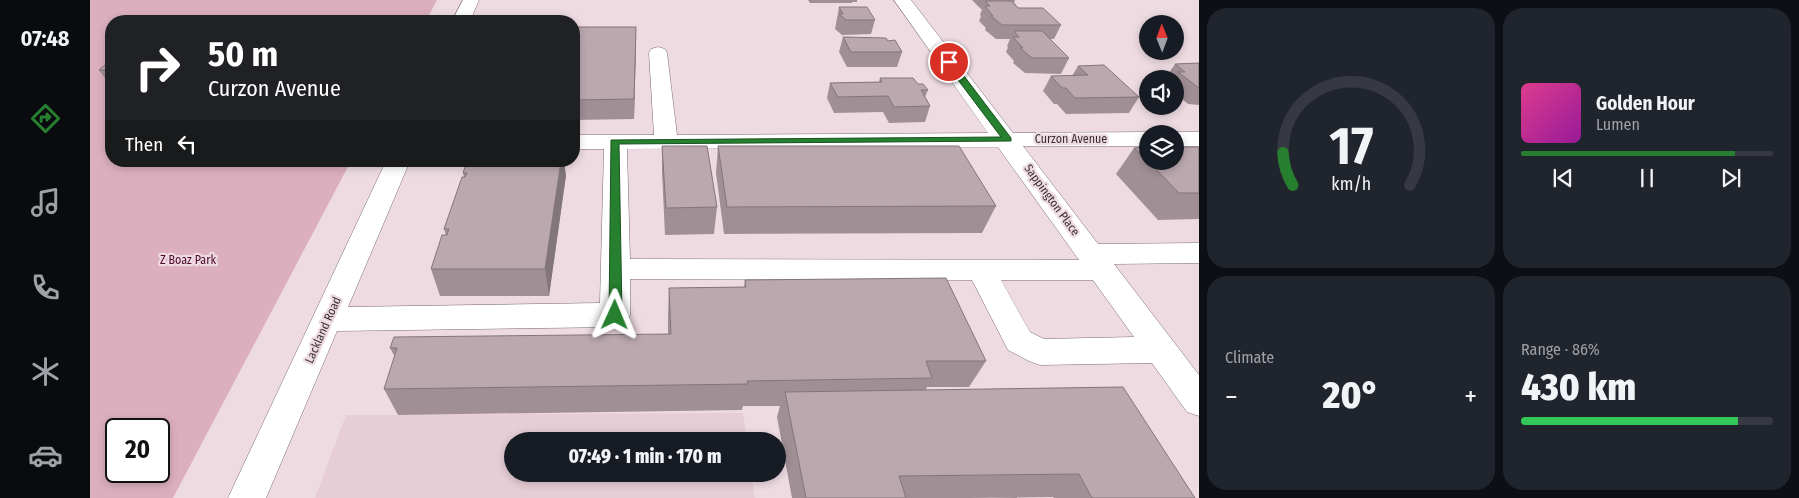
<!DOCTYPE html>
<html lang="en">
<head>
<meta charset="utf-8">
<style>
  :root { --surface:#171b24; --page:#20242c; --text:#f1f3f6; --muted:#9ea1a6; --line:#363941; --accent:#27802f }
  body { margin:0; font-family:"Fira Sans Condensed",sans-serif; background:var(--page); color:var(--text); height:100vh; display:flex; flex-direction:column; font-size:19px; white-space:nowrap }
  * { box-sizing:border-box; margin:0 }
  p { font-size:16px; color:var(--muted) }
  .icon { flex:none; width:28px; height:28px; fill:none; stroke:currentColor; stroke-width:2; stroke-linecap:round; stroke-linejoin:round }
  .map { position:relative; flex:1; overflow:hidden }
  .drawer { display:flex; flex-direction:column; gap:8px; padding:8px; background:#0d0f14; width:600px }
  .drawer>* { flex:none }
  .guide { position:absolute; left:15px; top:15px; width:475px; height:152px; border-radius:20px; box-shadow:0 2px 8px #0003; background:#202124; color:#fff; overflow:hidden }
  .needle { width:32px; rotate:359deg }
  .fabs { position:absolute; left:1049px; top:15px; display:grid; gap:10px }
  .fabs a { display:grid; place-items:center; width:45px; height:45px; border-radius:50%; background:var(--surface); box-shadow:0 2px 8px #0003; font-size:25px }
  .speed { position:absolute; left:15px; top:418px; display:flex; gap:10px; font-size:25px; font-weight:700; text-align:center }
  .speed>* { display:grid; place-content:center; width:65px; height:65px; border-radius:50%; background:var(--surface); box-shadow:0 2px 8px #0003; line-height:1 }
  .speed .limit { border:2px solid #111; border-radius:8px; background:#fff; color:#111 }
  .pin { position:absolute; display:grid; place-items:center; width:42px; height:42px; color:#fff; margin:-21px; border:2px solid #fff; border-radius:50%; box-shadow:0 1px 5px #0007 }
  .me { position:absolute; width:55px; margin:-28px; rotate:1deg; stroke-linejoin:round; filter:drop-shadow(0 0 4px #0008) }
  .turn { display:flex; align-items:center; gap:18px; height:105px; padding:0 20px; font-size:22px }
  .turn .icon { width:65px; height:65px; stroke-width:2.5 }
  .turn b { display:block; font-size:35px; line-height:42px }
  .then { display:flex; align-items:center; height:48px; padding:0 20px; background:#0003; gap:10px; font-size:19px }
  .big { font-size:38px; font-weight:800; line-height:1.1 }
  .drawer .tile { flex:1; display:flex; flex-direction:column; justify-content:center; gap:8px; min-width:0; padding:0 18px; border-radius:20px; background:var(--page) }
  .drawer .dial { align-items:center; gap:0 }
  .dial svg { height:130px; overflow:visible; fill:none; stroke:var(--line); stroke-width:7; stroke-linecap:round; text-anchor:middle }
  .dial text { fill:var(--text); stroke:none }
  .song { display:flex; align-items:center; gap:15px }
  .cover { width:60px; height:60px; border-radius:8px; background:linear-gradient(135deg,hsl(330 70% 55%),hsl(300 70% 35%)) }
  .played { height:5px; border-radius:2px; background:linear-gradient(90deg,var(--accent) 85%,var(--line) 85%) }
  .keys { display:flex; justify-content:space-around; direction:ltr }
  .heat { display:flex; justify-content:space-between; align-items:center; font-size:28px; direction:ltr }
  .charge { height:8px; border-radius:4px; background:linear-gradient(90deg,#34c759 86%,var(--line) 0) }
  .drawer .tiles { flex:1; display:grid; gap:8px; grid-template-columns:repeat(2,1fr) }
  .trip { position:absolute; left:414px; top:432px; width:282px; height:50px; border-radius:25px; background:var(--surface); box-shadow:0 2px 8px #0003; font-weight:800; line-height:50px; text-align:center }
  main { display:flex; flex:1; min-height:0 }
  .dock { display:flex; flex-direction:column; width:90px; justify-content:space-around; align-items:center; background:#090b0e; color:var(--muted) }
  .dock .icon { width:35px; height:35px }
  .dock .active { color:var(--accent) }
  .dock b { font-size:22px; color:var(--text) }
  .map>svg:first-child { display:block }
</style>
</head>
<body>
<main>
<nav class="dock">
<b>07:48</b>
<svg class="icon active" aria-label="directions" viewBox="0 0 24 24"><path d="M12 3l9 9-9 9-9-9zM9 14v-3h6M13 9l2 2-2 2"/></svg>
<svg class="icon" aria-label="music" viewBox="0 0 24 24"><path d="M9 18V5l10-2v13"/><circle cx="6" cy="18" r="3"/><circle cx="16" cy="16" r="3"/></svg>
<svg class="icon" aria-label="phone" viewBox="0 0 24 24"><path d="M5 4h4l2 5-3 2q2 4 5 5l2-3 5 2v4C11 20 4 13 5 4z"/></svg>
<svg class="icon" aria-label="climate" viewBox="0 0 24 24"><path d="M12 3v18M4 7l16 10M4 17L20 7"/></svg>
<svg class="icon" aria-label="car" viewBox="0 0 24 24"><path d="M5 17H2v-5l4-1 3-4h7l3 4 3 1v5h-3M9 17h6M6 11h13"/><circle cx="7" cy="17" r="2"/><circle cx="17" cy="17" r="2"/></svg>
</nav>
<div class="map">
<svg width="1109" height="498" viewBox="0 0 1109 498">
  <rect width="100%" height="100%" fill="#eedbe2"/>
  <!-- built -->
  <polygon fill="#e6cdd6" points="653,413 657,441 422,441 422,474 661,474 665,498 225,498 256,415"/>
  <!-- green -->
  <path fill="#dcafbf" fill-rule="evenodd" d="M0,0h347l-11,21h-315v140h240l-178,337h-83zM26,429h43v42h-43z"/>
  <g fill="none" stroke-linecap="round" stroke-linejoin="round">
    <defs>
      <g id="minor">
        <polygon points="373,0 389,0 380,21 362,21"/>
        <path d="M804,0h17l102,133 135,-1 6,2h-6v12h-125l75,98 101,-1v20l-85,1 85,111v41l-12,-4 -35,-49 -112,2 -11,-4 -21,-11 -36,-70 -342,-1v36l-4,8 -11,4 -278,4 -71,167h-38l158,-337h24l-62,146 252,-4 4,-154h-30v-14h80l-5,-82 2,-4 7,-2 7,2 2,4 10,82 311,-2zM908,147l81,113 -449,-1 -3,-110zM911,280h92l41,57 -90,2 -14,-7z"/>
        <polygon points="1085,132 1109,132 1109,146 1085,146 1085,134 1079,134"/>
      </g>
    </defs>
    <!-- minor casing -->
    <use href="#minor" stroke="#7d6d72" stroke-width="1"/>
    <!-- minor -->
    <use href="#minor" fill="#fff" fill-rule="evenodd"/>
  </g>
  <!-- wall -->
  <g fill="#a09096">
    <polygon points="718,0 767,0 767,2 762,2 762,3 720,3"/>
    <polygon points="880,0 925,0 924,3 928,8 971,25 964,39 960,39 979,58 971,74 935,73 923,63 924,61 916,52 918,47 917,46 920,39 906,39 895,30 896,28 889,21 891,16 890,15 892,9 891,9 882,0"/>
    <polygon points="749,7 785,20 781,34 752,35 745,29"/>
    <polygon points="484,27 546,27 544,119 484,120"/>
    <polygon points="753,37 798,41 812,52 807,67 757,67 749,52"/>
    <polygon points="21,60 21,85 20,85 9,70"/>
    <polygon points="1109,63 1109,105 1098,104 1085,93 1085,79 1075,79 1085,64"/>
    <polygon points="988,66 1049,97 1039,113 976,114 967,104 964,104 953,91 961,76 982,76"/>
    <polygon points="790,78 828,84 838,90 835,97 840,106 835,122 799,123 793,112 744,113 737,98 740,83 789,82"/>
    <polygon points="572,146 627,207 624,234 575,235 572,173"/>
    <polygon points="628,146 906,206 892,233 634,234 626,173"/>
    <polygon points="1109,147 1109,219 1068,220 1026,174 1044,148"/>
    <polygon points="373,173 476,175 459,296 350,296 341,269 356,235 354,229 374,177"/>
    <polygon points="655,280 896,361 879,387 837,387 836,390 1105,498 964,498 963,497 878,498 702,498 687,417 690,406 653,406 652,410 308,415 294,389 305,357 300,348 578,334 578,315 579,288 654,287"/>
  </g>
  <!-- shaded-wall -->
  <g fill="#82767a">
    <polygon points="546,27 546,46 544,119 544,99"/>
    <polygon points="471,161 474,161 476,175 459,296 455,269"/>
  </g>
  <!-- building -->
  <g fill="#baa8ae" stroke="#82767a">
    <polygon points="895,1 922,1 928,8 953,8 971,25 912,25 901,16 903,16 895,6 900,6"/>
    <polygon points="749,7 777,7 785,20 756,20 749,14 753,14"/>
    <polygon points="484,27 546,27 544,99 484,100"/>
    <polygon points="924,31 952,31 979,58 942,58 930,48 933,48 923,37 929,37"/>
    <polygon points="753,37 796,38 798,41 805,40 812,52 761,52"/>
    <polygon points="21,60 21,70 9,70"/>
    <polygon points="1109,63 1109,88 1088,72 1095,72 1085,64"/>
    <polygon points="1014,65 1049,97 985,98 976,88 972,88 961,76 998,75 988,66"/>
    <polygon points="790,78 823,78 828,84 833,84 838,90 831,90 840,106 804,107 798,96 748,97 740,83 792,82"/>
    <polygon points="572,146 617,146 627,207 576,208"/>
    <polygon points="628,146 869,146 906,206 637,207"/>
    <polygon points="1058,147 1058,161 1044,148"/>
    <polygon points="1085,147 1109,147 1109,193 1089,193 1058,161 1085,161"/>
    <polygon points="377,161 471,161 455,269 341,269 352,235 357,235 359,229 354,229 372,177 375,177 377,173 373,173"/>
    <polygon points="856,278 896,361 836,361 842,378 657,381 658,384 294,389 307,348 300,348 304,337 581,334 579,288 656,287 655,280"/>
    <polygon points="1033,387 1105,498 1002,498 989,474 809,476 816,498 716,498 695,392"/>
  </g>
  <!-- route -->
  <polygon fill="#27802f" stroke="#19531f" points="856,60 862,60 921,138 921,141 529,144 532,315 530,319 521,319 519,315 521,140 911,137 856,64"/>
  <g text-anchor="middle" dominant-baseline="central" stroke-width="4.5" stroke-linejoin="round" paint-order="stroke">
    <!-- street labels -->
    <g font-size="12" fill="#383134" stroke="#eedbe2">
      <text x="981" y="139">Curzon Avenue</text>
      <text transform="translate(962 200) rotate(54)">Sappington Place</text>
      <text transform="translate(233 330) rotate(-66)">Lackland Road</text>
    </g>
    <!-- park labels -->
    <g font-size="12" fill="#51072e" stroke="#eedbe2">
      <text x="98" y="260">Z Boaz Park</text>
    </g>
  </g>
</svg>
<div class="fabs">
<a><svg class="needle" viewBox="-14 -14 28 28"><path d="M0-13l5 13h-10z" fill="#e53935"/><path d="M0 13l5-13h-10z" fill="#9ea1a6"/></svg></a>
<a><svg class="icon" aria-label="sound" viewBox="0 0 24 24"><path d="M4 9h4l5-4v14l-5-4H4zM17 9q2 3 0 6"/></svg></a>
<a><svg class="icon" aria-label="layers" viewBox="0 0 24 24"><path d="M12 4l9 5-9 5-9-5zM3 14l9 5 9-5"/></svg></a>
</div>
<div class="speed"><div class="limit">20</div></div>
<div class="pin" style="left:859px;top:62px;background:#d93025"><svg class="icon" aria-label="arrive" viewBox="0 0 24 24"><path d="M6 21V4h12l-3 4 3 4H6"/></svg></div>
<svg class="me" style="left:525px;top:315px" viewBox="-20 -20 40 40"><path d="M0-17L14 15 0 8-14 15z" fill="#27802f" stroke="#fff" stroke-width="4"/></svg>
<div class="trip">07:49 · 1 min · 170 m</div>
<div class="guide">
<div class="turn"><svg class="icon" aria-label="right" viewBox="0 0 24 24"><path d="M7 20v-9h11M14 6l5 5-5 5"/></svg><div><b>50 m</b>Curzon Avenue</div></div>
<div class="then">Then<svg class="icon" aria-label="left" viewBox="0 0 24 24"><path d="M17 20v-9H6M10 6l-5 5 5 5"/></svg></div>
</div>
</div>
<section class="drawer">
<div class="tiles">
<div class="tile dial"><svg viewBox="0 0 100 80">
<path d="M14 69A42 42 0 1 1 86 69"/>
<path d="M14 69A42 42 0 0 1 8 49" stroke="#27802f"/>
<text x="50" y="56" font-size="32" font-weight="700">17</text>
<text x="50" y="72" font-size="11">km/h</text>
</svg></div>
<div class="tile">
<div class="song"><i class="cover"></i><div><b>Golden Hour</b><p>Lumen</p></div></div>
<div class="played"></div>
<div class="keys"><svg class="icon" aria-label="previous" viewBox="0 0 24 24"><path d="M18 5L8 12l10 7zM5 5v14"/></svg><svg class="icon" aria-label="pause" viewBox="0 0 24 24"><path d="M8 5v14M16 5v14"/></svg><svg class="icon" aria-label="next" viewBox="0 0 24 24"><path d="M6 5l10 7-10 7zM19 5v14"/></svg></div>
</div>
<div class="tile"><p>Climate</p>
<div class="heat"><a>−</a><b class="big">20°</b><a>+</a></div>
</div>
<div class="tile"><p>Range · 86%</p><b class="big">430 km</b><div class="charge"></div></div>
</div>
</section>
</main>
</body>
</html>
